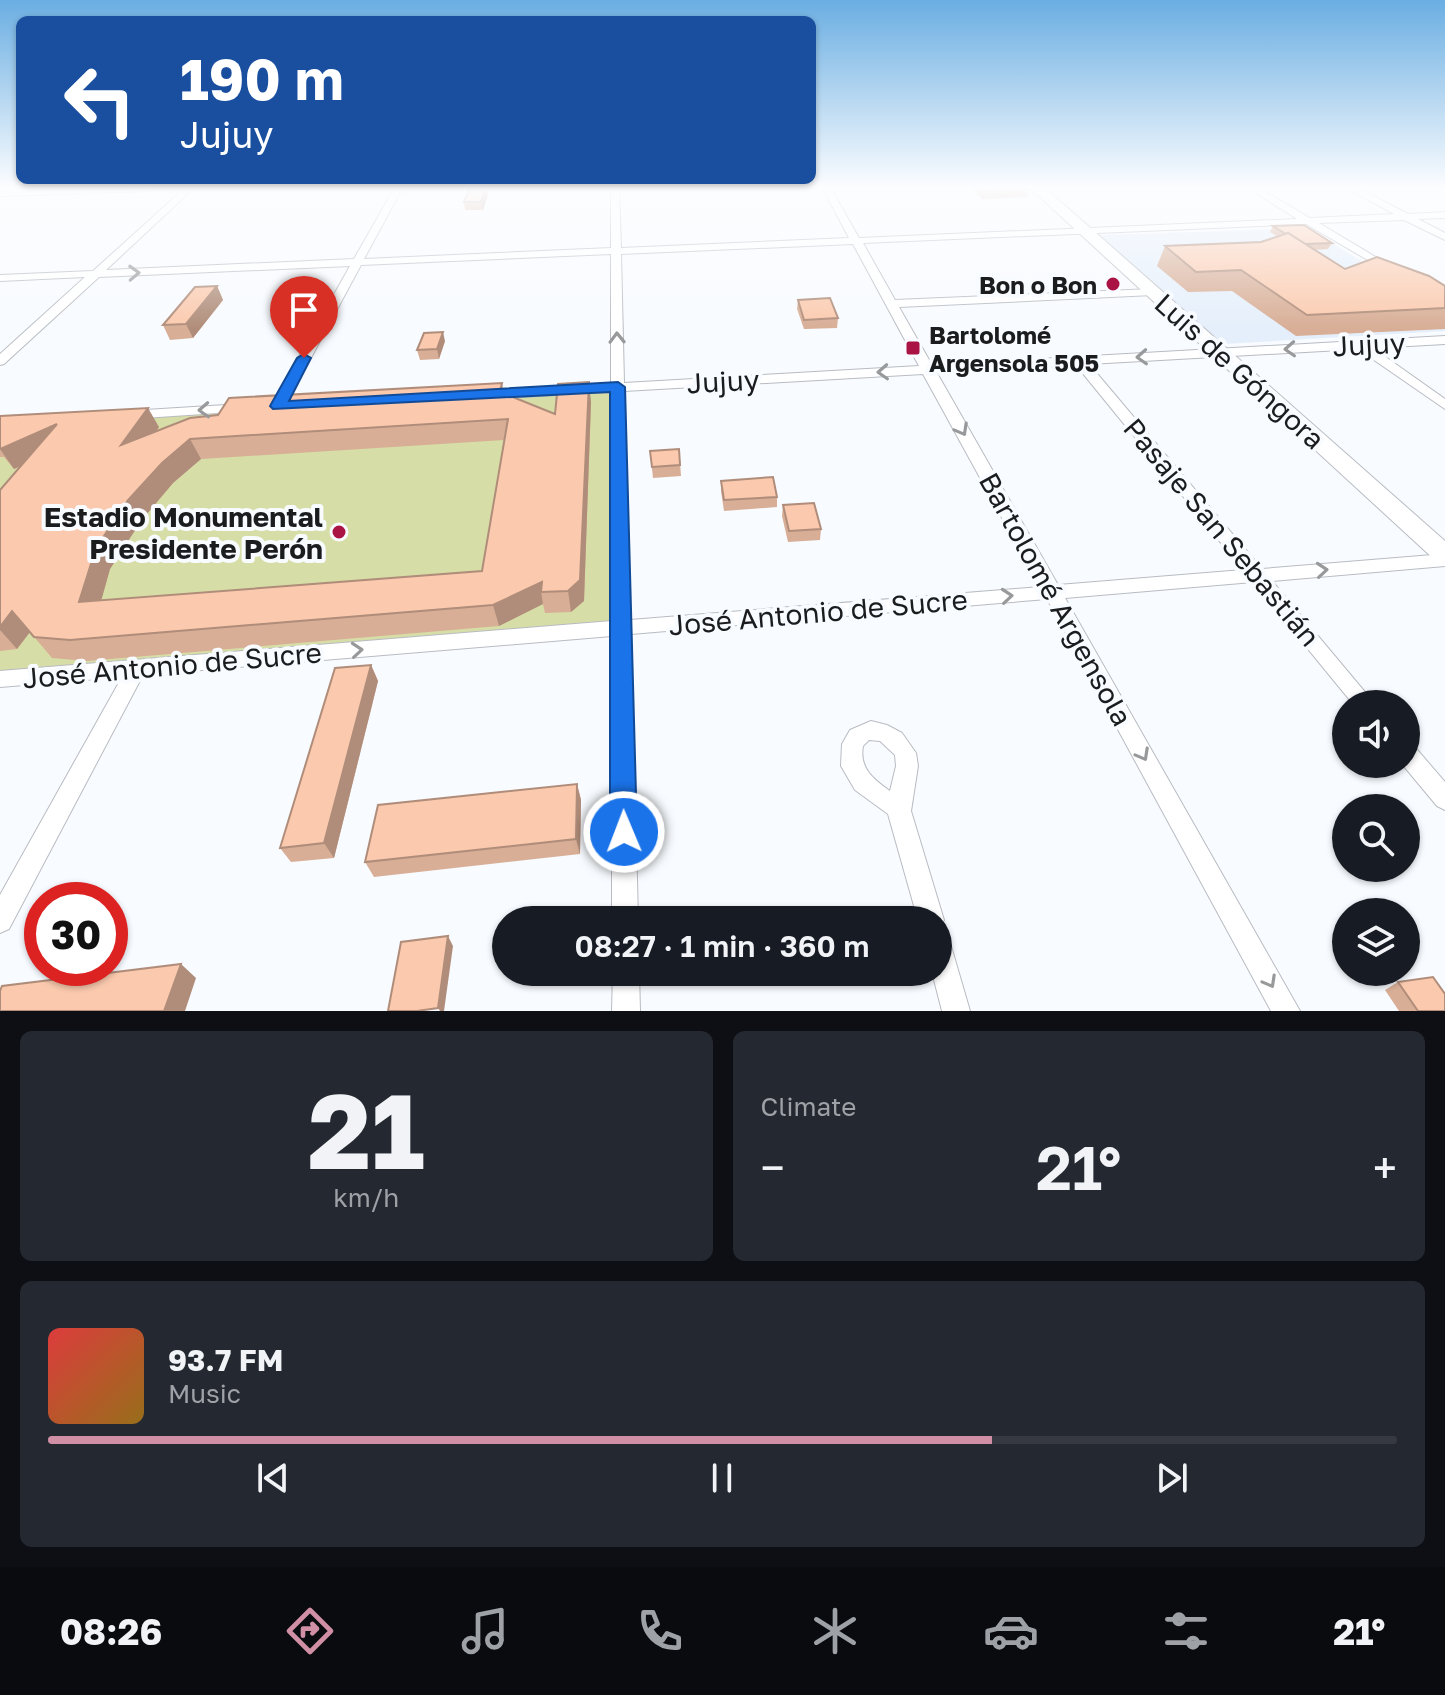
<!DOCTYPE html>
<html lang="en">
<head>
<meta charset="utf-8">
<style>
  :root { --surface:#171b24; --page:#242831; --text:#f1f3f6; --muted:#9ea1a6; --line:#363941; --accent:#d18fa6 }
  body { margin:0; font-family:"Golos Text",sans-serif; background:var(--page); color:var(--text); height:100vh; display:flex; flex-direction:column; font-size:30px; white-space:nowrap }
  * { box-sizing:border-box; margin:0 }
  p { font-size:26px; color:var(--muted) }
  .icon { flex:none; width:44px; height:44px; fill:none; stroke:currentColor; stroke-width:2; stroke-linecap:round; stroke-linejoin:round }
  .map { position:relative; height:1011px; overflow:hidden }
  .side { display:flex; flex-direction:column; gap:20px; padding:20px; background:#0d0f14; flex:1 }
  .side>* { flex:none }
  .guide { position:absolute; left:16px; top:16px; width:800px; height:168px; border-radius:12px; box-shadow:0 2px 6px #0004; background:#1a4fa0; color:#fff; overflow:hidden }
  .controls { position:absolute; left:1332px; top:690px; display:grid; gap:16px }
  .controls a { display:grid; place-items:center; width:88px; height:88px; border-radius:50%; background:var(--surface); box-shadow:0 2px 6px #0004; font-size:40px }
  .speed { position:absolute; left:24px; top:882px; display:flex; gap:16px; font-size:40px; font-weight:700; text-align:center }
  .speed>* { display:grid; place-content:center; width:104px; height:104px; border-radius:50%; background:var(--surface); box-shadow:0 2px 6px #0004; line-height:1 }
  .speed .limit { border:12px solid #d22; background:#fff; color:#111 }
  .pin { position:absolute; display:grid; place-items:center; width:68px; height:68px; color:#fff; margin:-82px -34px; border-radius:50% 50% 50% 0; rotate:-45deg; box-shadow:0 0 8px #0007 }
  .pin .icon { rotate:45deg }
  .me { position:absolute; width:88px; margin:-44px; rotate:359deg; stroke-linejoin:round; filter:drop-shadow(0 0 6px #0008) }
  .turn { display:flex; align-items:center; gap:28px; height:168px; padding:0 32px; font-size:36px }
  .turn .icon { width:104px; height:104px; stroke-width:2.5 }
  .turn b { display:block; font-size:56px; line-height:68px }
  .big { font-size:60px; font-weight:600; line-height:1.1 }
  .side .tile { flex:1; display:flex; flex-direction:column; justify-content:center; gap:12px; min-width:0; padding:0 28px; border-radius:12px; background:var(--page) }
  .side .dial { align-items:center; gap:0 }
  .dial b { font-size:104px; line-height:1 }
  .song { display:flex; align-items:center; gap:24px }
  .cover { width:96px; height:96px; border-radius:12px; background:linear-gradient(135deg,hsl(0 70% 55%),hsl(40 70% 35%)) }
  .played { height:8px; border-radius:4px; background:linear-gradient(90deg,var(--accent) 70%,var(--line) 70%) }
  .keys { display:flex; justify-content:space-around; direction:ltr }
  .heat { display:flex; justify-content:space-between; align-items:center; font-size:44px; direction:ltr }
  .side .tiles { flex:1; display:grid; gap:20px; grid-template-columns:1fr 1fr }
  .tile:last-child { grid-column:span 2 }
  .trip { position:absolute; left:492px; top:906px; width:460px; height:80px; border-radius:40px; background:var(--surface); box-shadow:0 2px 6px #0004; font-weight:600; line-height:80px; text-align:center }
  .menu { display:flex; height:128px; justify-content:space-around; align-items:center; background:#090b0e; color:var(--muted) }
  .menu .icon { width:56px; height:56px }
  .menu .current { color:var(--accent) }
  .menu b { font-size:36px; color:var(--text) }
  .map>svg:first-child { display:block }
</style>
</head>
<body>
<div class="map">
<svg width="1445" height="1011" viewBox="0 0 1445 1011">
  <rect width="100%" height="100%" fill="#f8fbff"/>
  <!-- built -->
  <polygon fill="#e5effb" points="1307,228 1445,312 1445,331 1223,344 1100,235"/>
  <!-- green -->
  <polygon fill="#d7dda6" points="618,387 621,628 0,679 0,422"/>
  <g fill="none" stroke-linecap="round" stroke-linejoin="round">
    <defs>
      <g id="street">
        <path d="M186,187h9l-89,83 248,-11 41,-72h8l-39,72 247,-11v-61h8l2,61 228,-10 -27,-51h8l29,51 438,-19 -50,-32h10l53,31 84,-4 -49,-27h11l52,27 37,-2v6l-27,1 27,14v7l-41,-20 -85,3 75,45 1,2 -5,3 -84,-49 -443,19 32,57 258,-11 6,3 -6,3 -254,12 33,58 513,-29v8l-72,4 72,51v10l-87,-60 -269,15 173,205 183,-15v12l-173,15 103,123h-22l-100,-122 -188,16 235,413h-29l-224,-412 -416,35 7,286h-26v-284l-469,39 -134,254 -9,4v-38l122,-218 -122,10v-16l612,-50 -1,-229 -126,7 -7,-4 7,-4 126,-7v-130l-250,11 -76,141 -7,4 -7,-4 79,-140 -251,11 -95,87 -4,1v-11l85,-77 -85,4v-6l93,-4zM853,244l66,122 -295,17 -3,-129zM1076,365l167,205 -185,15 -121,-212zM923,374l117,213 -410,33 -6,-229z"/>
        <polygon points="242,404 249,408 247,411 129,419 122,415 129,411"/>
        <path d="M871,721l16,4 15,8 14,20 2,13 -7,45 33,109 -6,10v-10h-20l-30,-106 -33,-24 -14,-24 1,-22 8,-14zM869,740l11,1 15,14 1,11 -6,25c-17,-12 -31,-23 -27,-45z"/>
        <polygon points="1406,743 1414,746 1445,782 1445,810 1437,806 1402,764 1406,764"/>
        <polygon points="938,933 947,937 951,946 970,1011 942,1011 932,972 938,972"/>
        <polygon points="613,972 639,972 640,1011 612,1011"/>
      </g>
      <g id="primary">
        <polygon points="154,187 147,191 0,196 0,188"/>
        <polygon points="1029,187 1044,187 1445,541 1445,564 1436,561"/>
      </g>
    </defs>
    <!-- street casing -->
    <use href="#street" stroke="#b8bcc2" stroke-width="2"/>
    <!-- primary casing -->
    <use href="#primary" stroke="#b8bcc2" stroke-width="2"/>
    <!-- street -->
    <use href="#street" fill="#fff" fill-rule="evenodd"/>
    <!-- primary -->
    <use href="#primary" fill="#fff" fill-rule="evenodd"/>
  </g>
  <!-- wall -->
  <g fill="#d8ae96" fill-rule="evenodd">
    <polygon points="970,187 1027,187 1029,189 1027,197 982,199"/>
    <polygon points="488,194 483,210 465,210 464,202"/>
    <polygon points="1273,226 1332,243 1328,249 1314,250 1345,269 1445,286 1445,329 1296,336 1232,291 1188,292 1157,266 1165,246 1261,242 1277,236 1270,232"/>
    <polygon points="217,286 223,300 193,338 170,340 163,325"/>
    <polygon points="798,300 838,318 837,328 804,329 797,309"/>
    <polygon points="445,341 439,359 420,360 417,350"/>
    <path d="M502,383l2,10 51,21 36,-12 -7,199 -13,11 -26,1 -2,-9 -44,22 -412,35 -35,-3 -22,-26 -13,17 -17,2v-161l19,-23 -5,2 -10,-12h-4v-41l159,11 -3,5zM504,440l-22,131 -381,29 9,-31 31,-48 32,-38 28,-24z"/>
    <polygon points="679,449 681,476 653,478 650,451"/>
    <polygon points="721,481 777,497 777,507 724,511 721,491"/>
    <polygon points="783,505 821,529 820,540 788,542 782,516"/>
    <polygon points="371,665 378,681 334,858 291,862 280,848"/>
    <polygon points="577,784 581,800 580,854 374,877 365,862"/>
    <polygon points="1398,982 1445,1011 1399,1011 1385,990"/>
  </g>
  <!-- shaded-wall -->
  <g fill="#b08d7a">
    <polygon points="486,187 488,194 483,210 481,202"/>
    <polygon points="217,286 223,300 193,338 186,324"/>
    <polygon points="443,332 445,341 439,359 437,349"/>
    <polygon points="589,382 591,402 584,601 571,612 568,591"/>
    <polygon points="148,408 159,427 133,465 121,445"/>
    <polygon points="57,424 70,444 14,469 0,449"/>
    <polygon points="190,439 201,459 173,483 141,521 110,569 95,623 79,602 96,548 128,500 162,463"/>
    <polygon points="542,582 541,592 543,604 499,626 493,605"/>
    <polygon points="12,611 30,632 17,649 0,630 0,627"/>
    <polygon points="371,665 378,681 334,858 324,843"/>
    <polygon points="577,784 581,800 580,854 576,839"/>
    <polygon points="448,936 453,946 444,1011 440,1011 438,1008"/>
    <polygon points="181,964 196,978 185,1011 164,1011"/>
  </g>
  <!-- building -->
  <g fill="#fbcaae" stroke="#b08d7a" stroke-width="2" fill-rule="evenodd">
    <polygon points="470,187 486,187 481,202 464,202"/>
    <polygon points="980,187 1027,187 1029,189 983,191"/>
    <polygon points="1304,225 1332,243 1305,244 1288,233 1286,234 1273,226"/>
    <polygon points="1288,233 1345,269 1377,257 1429,276 1445,286 1445,308 1307,315 1241,270 1196,272 1165,246 1261,242"/>
    <polygon points="217,286 186,324 163,325 195,287"/>
    <polygon points="830,298 838,318 804,320 798,300"/>
    <polygon points="443,332 437,349 417,350 424,333"/>
    <path d="M589,382l-9,198 -12,11 -27,1 1,-10 -49,23 -423,35 -36,-3 -22,-26 -12,16v-137l57,-66 -57,25v-33l148,-8 -27,37 69,-27 28,-3 11,-17 273,-15 -2,9 55,22 3,-30zM508,419l-26,152 -403,31 17,-54 32,-48 34,-37 28,-24z"/>
    <polygon points="679,449 680,465 652,467 650,451"/>
    <polygon points="773,477 777,497 724,500 721,481"/>
    <polygon points="814,503 821,529 789,531 783,505"/>
    <polygon points="371,665 324,843 280,848 335,668"/>
    <polygon points="577,784 576,839 365,862 378,805"/>
    <polygon points="448,936 438,1008 417,1011 388,1011 401,942"/>
    <polygon points="181,964 164,1011 0,1011 0,991 2,986"/>
    <polygon points="1433,977 1445,994 1445,1011 1418,1011 1398,982"/>
  </g>
  <!-- one-way arrows -->
  <defs><path id="oneway-chevron" d="M-2-3.5L2.5 0L-2 3.5" fill="none" stroke-width="1.6" stroke-linecap="round" stroke-linejoin="round" transform="scale(2)"/></defs>
  <g stroke="#98999a">
    <use href="#oneway-chevron" transform="translate(134 273) rotate(-2)"/>
    <use href="#oneway-chevron" transform="translate(617 338) rotate(-91)"/>
    <use href="#oneway-chevron" transform="translate(1290 349) rotate(177)"/>
    <use href="#oneway-chevron" transform="translate(1142 357) rotate(177)"/>
    <use href="#oneway-chevron" transform="translate(883 372) rotate(177)"/>
    <use href="#oneway-chevron" transform="translate(204 410) rotate(177)"/>
    <use href="#oneway-chevron" transform="translate(962 430) rotate(61)"/>
    <use href="#oneway-chevron" transform="translate(1322 570) rotate(-5)"/>
    <use href="#oneway-chevron" transform="translate(1007 596) rotate(-5)"/>
    <use href="#oneway-chevron" transform="translate(357 650) rotate(-5)"/>
    <use href="#oneway-chevron" transform="translate(1143 755) rotate(61)"/>
    <use href="#oneway-chevron" transform="translate(1270 982) rotate(61)"/>
  </g>
  <!-- sky -->
  <linearGradient id="sky" x2="0" y2="1"><stop stop-color="#6aaee2"/><stop offset="0.57" stop-color="#fcfdff"/><stop offset="1" stop-color="#fcfdff" stop-opacity="0"/></linearGradient>
  <rect width="1445" height="329" fill="url(#sky)"/>
  <!-- route -->
  <polygon fill="#1a73e8" stroke="#114b97" stroke-width="2" points="304,354 311,358 289,401 618,382 625,387 637,832 633,841 624,845 614,841 610,832 610,392 273,409 270,406 297,358"/>
  <!-- markers -->
  <g fill="#a91444" stroke="#f8fbff" stroke-width="3">
    <circle cx="1113" cy="284" r="8"/>
    <rect x="905" y="340" width="16" height="16" rx="4"/>
    <circle cx="339" cy="532" r="8"/>
  </g>
  <g text-anchor="middle" dominant-baseline="central" stroke-width="8" stroke-linejoin="round" paint-order="stroke">
    <!-- far-poi labels -->
    <g font-size="24" font-weight="bold" fill="#1a1c1e" stroke="#f8fbff" text-anchor="end">
      <text x="1097" y="284">Bon o Bon</text>
      <text x="929" y="334" text-anchor="start">Bartolomé<tspan x="929" dy="28">Argensola 505</tspan></text>
    </g>
    <!-- street labels -->
    <g font-size="28" fill="#1a1c1e" stroke="#f8fbff">
      <text transform="translate(1369 344) rotate(-3)">Jujuy</text>
      <text transform="translate(1240 371) rotate(42)">Luis de Góngora</text>
      <text transform="translate(723 381) rotate(-3)">Jujuy</text>
      <text transform="translate(1222 532) rotate(50)">Pasaje San Sebastián</text>
      <text transform="translate(1056 599) rotate(61)">Bartolomé Argensola</text>
      <text transform="translate(818 612) rotate(-5)">José Antonio de Sucre</text>
      <text transform="translate(172 665) rotate(-5)">José Antonio de Sucre</text>
    </g>
    <!-- poi labels -->
    <g font-size="28" font-weight="bold" fill="#1a1c1e" stroke="#f8fbff" text-anchor="end">
      <text x="323" y="516">Estadio Monumental<tspan x="323" dy="32">Presidente Perón</tspan></text>
    </g>
  </g>
</svg>
<div class="controls">
<a><svg class="icon" aria-label="sound" viewBox="0 0 24 24"><path d="M4 9h4l5-4v14l-5-4H4zM17 9q2 3 0 6"/></svg></a>
<a><svg class="icon" aria-label="search" viewBox="0 0 24 24"><circle cx="10" cy="10" r="6"/><path d="M15 15l6 6"/></svg></a>
<a><svg class="icon" aria-label="layers" viewBox="0 0 24 24"><path d="M12 4l9 5-9 5-9-5zM3 14l9 5 9-5"/></svg></a>
</div>
<div class="speed"><div class="limit">30</div></div>
<div class="pin" style="left:304px;top:358px;background:#d93025"><svg class="icon" aria-label="arrive" viewBox="0 0 24 24"><path d="M6 21V4h12l-3 4 3 4H6"/></svg></div>
<svg class="me" style="left:624px;top:832px" viewBox="-20 -20 40 40"><circle r="17" fill="#1a73e8" stroke="#fff" stroke-width="3"/><path d="M0-11L8 9 0 5-8 9z" fill="#fff"/></svg>
<div class="trip">08:27 · 1 min · 360 m</div>
<div class="guide">
<div class="turn"><svg class="icon" aria-label="left" viewBox="0 0 24 24"><path d="M17 20v-9H6M10 6l-5 5 5 5"/></svg><div><b>190 m</b>Jujuy</div></div>
</div>
</div>
<section class="side">
<div class="tiles">
<div class="tile dial"><b>21</b><p>km/h</p></div>
<div class="tile"><p>Climate</p>
<div class="heat"><a>−</a><b class="big">21°</b><a>+</a></div>
</div>
<div class="tile">
<div class="song"><i class="cover"></i><div><b>93.7 FM</b><p>Music</p></div></div>
<div class="played"></div>
<div class="keys"><svg class="icon" aria-label="previous" viewBox="0 0 24 24"><path d="M18 5L8 12l10 7zM5 5v14"/></svg><svg class="icon" aria-label="pause" viewBox="0 0 24 24"><path d="M8 5v14M16 5v14"/></svg><svg class="icon" aria-label="next" viewBox="0 0 24 24"><path d="M6 5l10 7-10 7zM19 5v14"/></svg></div>
</div>
</div>
</section>
<nav class="menu">
<b>08:26</b>
<svg class="icon current" aria-label="directions" viewBox="0 0 24 24"><path d="M12 3l9 9-9 9-9-9zM9 14v-3h6M13 9l2 2-2 2"/></svg>
<svg class="icon" aria-label="music" viewBox="0 0 24 24"><path d="M9 18V5l10-2v13"/><circle cx="6" cy="18" r="3"/><circle cx="16" cy="16" r="3"/></svg>
<svg class="icon" aria-label="phone" viewBox="0 0 24 24"><path d="M5 4h4l2 5-3 2q2 4 5 5l2-3 5 2v4C11 20 4 13 5 4z"/></svg>
<svg class="icon" aria-label="climate" viewBox="0 0 24 24"><path d="M12 3v18M4 7l16 10M4 17L20 7"/></svg>
<svg class="icon" aria-label="car" viewBox="0 0 24 24"><path d="M5 17H2v-5l4-1 3-4h7l3 4 3 1v5h-3M9 17h6M6 11h13"/><circle cx="7" cy="17" r="2"/><circle cx="17" cy="17" r="2"/></svg>
<svg class="icon" aria-label="filters" viewBox="0 0 24 24"><path d="M4 7h16M4 17h16"/><circle cx="9" cy="7" r="2"/><circle cx="15" cy="17" r="2"/></svg>
<b>21°</b>
</nav>
</body>
</html>
